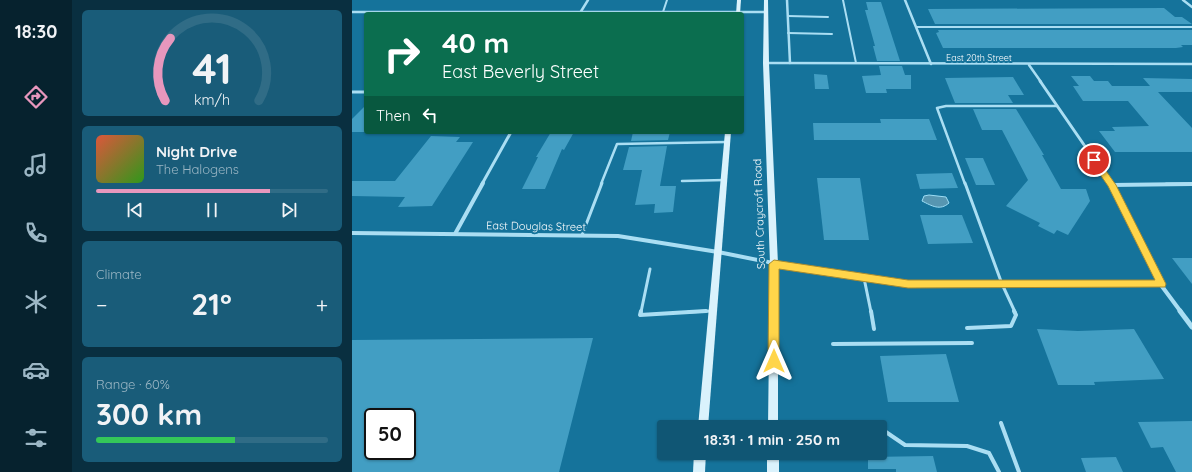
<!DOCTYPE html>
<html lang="en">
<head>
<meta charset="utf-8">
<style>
  :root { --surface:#105674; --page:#195c79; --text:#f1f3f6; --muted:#9cb7c5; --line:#306c86; --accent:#e797bd }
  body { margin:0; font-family:Quicksand,sans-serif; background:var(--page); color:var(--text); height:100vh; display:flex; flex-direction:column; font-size:15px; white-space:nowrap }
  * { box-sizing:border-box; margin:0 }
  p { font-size:13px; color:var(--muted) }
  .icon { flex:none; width:22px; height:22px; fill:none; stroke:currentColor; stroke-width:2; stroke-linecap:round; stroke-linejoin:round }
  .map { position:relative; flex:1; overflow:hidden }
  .drawer { display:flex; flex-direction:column; gap:10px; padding:10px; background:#092f40; width:280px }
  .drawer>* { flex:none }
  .banner { position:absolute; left:12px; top:12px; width:380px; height:122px; border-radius:4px; box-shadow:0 1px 3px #0004; background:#0b6e4f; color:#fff; overflow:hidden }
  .speed { position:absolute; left:12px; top:408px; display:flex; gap:8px; font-size:20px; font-weight:700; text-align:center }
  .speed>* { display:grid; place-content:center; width:52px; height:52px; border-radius:50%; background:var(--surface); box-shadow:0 1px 3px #0004; line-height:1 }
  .speed .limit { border:2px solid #111; border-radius:6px; background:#fff; color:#111 }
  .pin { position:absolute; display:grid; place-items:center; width:34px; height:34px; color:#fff; margin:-17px; border:2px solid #fff; border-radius:50%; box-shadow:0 1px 4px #0007 }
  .me { position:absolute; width:44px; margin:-22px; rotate:0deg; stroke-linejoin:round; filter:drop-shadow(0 0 3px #0008) }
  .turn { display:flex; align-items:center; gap:14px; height:84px; padding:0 12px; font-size:18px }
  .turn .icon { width:52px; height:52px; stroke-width:2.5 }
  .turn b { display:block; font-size:28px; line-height:34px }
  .then { display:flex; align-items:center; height:38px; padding:0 12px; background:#0003; gap:8px; font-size:15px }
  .big { font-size:30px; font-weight:700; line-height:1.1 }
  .drawer .tile { flex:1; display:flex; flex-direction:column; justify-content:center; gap:6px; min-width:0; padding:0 14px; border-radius:6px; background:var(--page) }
  .drawer .dial { align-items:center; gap:0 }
  .dial svg { height:104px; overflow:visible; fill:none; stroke:var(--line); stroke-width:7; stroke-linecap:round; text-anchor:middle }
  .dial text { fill:var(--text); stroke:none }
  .song { display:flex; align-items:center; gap:12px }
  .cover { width:48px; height:48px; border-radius:6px; background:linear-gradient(135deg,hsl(10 70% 55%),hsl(110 70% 35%)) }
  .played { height:4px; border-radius:2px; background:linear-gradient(90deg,var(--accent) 75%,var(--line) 75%) }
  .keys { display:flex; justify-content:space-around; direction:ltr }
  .heat { display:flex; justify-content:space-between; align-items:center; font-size:22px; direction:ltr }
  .charge { height:6px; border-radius:3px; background:linear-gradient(90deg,#34c759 60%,var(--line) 0) }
  .trip { position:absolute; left:305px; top:420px; width:230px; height:40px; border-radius:4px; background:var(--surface); box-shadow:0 1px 3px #0004; font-weight:700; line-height:40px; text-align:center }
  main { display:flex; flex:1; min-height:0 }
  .tabs { display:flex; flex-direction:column; width:72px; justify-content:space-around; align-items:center; background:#06222e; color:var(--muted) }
  .tabs .icon { width:28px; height:28px }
  .tabs .on { color:var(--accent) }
  .tabs b { font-size:18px; color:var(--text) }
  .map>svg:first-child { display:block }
</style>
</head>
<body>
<main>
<nav class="tabs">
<b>18:30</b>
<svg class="icon on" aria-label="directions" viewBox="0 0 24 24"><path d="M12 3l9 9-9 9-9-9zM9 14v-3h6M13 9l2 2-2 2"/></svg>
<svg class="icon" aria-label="music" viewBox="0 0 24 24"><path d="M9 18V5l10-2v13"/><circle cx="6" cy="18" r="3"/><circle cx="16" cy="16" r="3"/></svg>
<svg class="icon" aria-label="phone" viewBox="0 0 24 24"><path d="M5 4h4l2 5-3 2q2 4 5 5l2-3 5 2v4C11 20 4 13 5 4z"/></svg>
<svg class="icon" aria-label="climate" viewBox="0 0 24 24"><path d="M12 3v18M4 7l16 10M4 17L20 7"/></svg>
<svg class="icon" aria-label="car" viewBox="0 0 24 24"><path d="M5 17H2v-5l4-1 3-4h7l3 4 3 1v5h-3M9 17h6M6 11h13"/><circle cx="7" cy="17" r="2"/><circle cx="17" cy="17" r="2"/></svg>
<svg class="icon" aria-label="filters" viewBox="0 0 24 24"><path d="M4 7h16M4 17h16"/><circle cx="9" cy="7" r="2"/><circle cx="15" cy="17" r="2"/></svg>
</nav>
<section class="drawer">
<div class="tile dial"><svg viewBox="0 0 100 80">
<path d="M14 69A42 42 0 1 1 86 69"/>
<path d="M14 69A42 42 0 0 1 18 21" stroke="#e797bd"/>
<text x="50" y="56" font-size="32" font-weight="700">41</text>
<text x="50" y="72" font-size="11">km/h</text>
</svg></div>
<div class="tile">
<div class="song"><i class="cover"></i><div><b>Night Drive</b><p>The Halogens</p></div></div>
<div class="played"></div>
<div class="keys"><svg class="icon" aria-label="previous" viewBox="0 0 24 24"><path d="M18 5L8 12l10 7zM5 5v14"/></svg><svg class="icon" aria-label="pause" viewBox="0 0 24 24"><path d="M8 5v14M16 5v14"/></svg><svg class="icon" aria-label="next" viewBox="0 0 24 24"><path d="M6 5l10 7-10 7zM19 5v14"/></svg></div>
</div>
<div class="tile"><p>Climate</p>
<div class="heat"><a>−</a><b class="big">21°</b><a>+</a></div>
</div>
<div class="tile"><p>Range · 60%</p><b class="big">300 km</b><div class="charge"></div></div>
</section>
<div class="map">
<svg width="840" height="472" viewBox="0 0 840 472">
  <rect width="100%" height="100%" fill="#15739b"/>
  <!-- water -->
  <path fill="#5796b1" stroke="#9dddf5" d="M577,195l17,2 3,6c-9,8 -17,3 -27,-2l2,-5z"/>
  <!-- building -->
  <g fill="#429ec3" fill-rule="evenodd">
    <polygon points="514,2 529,2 548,61 525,61 521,46 523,46 513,10 516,10"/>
    <polygon points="812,8 823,17 830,17 840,24 583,24 576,9"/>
    <polygon points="586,30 840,30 840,45 829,45 831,47 824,48 591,48 584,33 587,32"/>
    <polygon points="527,66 550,66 553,75 559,75 559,89 534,89 535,93 514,93 510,76 529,75"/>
    <polygon points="462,74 475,75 477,89 463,89"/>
    <polygon points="719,76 738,76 742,81 756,81 760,86 798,86 791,78 840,79 840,92 806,92 840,128 840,152 763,152 747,131 763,131 760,127 797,126 776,101 731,101 721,86 727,86"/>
    <polygon points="661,77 672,95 656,95 661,103 603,103 593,78"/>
    <polygon points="14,105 14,132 0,132 0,119"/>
    <polygon points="621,109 664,109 692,155 690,155 709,189 734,189 738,201 716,235 705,230 702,234 686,226 688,223 654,206 676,180 650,130 630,130"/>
    <polygon points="528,119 577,119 585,140 462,140 461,123 529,123"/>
    <polygon points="199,132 222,132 212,150 210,149 193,189 170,189 186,157 184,157"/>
    <polygon points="281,132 318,132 316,140 279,141"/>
    <polygon points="79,136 108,137 104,142 121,142 80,206 46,207 53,197 0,196 0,181 43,181"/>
    <polygon points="315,146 308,186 324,186 321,212 302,213 303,204 283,205 290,170 271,170 277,147"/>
    <polygon points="613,158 631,158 643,185 624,185"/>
    <polygon points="600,173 606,188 568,189 564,174"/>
    <polygon points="465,178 508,178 517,240 472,240"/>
    <polygon points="568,215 610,215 621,243 576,244"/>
    <polygon points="820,258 840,258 840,284"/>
    <polygon points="685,329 726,331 782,329 812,379 742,382 743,385 706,385"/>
    <path d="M241,338l-34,134h-207v-132zM21,417h34v34h-34z"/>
    <polygon points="594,354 607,402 536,402 528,356"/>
    <polygon points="840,421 840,472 824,472 811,447 799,448 786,422"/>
    <polygon points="581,456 585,472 544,472 544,469 516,469 516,457"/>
    <polygon points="764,457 771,472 734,472 729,458"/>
  </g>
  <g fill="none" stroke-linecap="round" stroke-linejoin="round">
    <!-- lane-far3 -->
    <g stroke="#aadef3" stroke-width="2">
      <polyline points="491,0 504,63"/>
      <polyline points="311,12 315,0"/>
      <polyline points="436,16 476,17"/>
      <polyline points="564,27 840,27"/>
      <polyline points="436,33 480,34"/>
    </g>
    <!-- lane-far2 -->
    <g stroke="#aadef3" stroke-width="2.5">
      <polyline points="330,181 373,180"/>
      <polyline points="249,184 265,144 375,142"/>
      <polyline points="613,184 585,108 594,106 705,106"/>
    </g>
    <!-- lane-far1 -->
    <g stroke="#aadef3" stroke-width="3">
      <polyline points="613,183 650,284 663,312"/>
      <polyline points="230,235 250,183"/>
      <polyline points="512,278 519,312"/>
      <polyline points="289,312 298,269"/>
      <polyline points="336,312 359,311"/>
    </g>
    <!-- lane -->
    <g stroke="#aadef3" stroke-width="4">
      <polyline points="289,311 288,315 354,311"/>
      <polyline points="519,311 522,329"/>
      <polyline points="615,328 659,326 664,315 662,311"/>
      <polyline points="481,344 620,343"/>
      <polyline points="519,422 526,427"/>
      <polyline points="649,423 667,472"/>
      <polyline points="528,428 553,445 615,446 637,453 647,472"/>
    </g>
    <!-- street-far3 -->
    <g stroke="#aadef3" stroke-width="2.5">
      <polyline points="435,0 438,63"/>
      <polyline points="553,0 579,64"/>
      <polyline points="831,0 840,7"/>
      <polyline points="0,12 414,12"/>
      <polyline points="228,13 236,0"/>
      <polyline points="414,63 840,64"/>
      <polyline points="677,65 689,82"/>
    </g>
    <!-- street-far2 -->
    <g stroke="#aadef3" stroke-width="3">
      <polyline points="688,81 759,184"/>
      <polyline points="0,92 14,92"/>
      <polyline points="130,184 159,132"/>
      <polyline points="814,184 840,184"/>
    </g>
    <!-- street-far1 -->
    <g stroke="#aadef3" stroke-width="4">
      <polyline points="758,183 809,285 829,312"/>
      <polyline points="759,185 840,184"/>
      <polyline points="0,233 266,236 366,252 456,270 556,284 809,285"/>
      <polyline points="103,234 131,183"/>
    </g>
    <!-- street -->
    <polyline stroke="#aadef3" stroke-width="5" points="828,311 840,327"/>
    <!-- secondary -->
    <g fill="#daf2fc" fill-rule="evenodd">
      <polygon points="385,0 389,0 388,14 384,14"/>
      <polygon points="412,0 416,0 417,63 426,264 426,427 416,427 418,264 411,63"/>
      <polygon points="373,132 379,132 356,427 346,427"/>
      <polygon points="342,453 354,453 353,472 341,472"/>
      <rect x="415" y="453" width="12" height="19"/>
    </g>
  </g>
  <!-- route -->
  <polygon fill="#ffd54a" stroke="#a68a30" points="742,157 745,158 764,185 814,284 813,287 556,288 427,269 427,361 426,365 422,366 418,365 416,361 417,264 422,260 556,280 803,280 756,186 738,160"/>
  <g text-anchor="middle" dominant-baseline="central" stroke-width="4" stroke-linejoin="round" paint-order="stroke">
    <!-- far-street labels -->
    <g font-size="9" fill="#fff" stroke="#15739b">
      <text x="627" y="57">East 20th Street</text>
    </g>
    <!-- street labels -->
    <g font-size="11" fill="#fff" stroke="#15739b">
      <text transform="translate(407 214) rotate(-92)">South Craycroft Road</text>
      <text transform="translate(184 226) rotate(1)">East Douglas Street</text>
    </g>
  </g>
</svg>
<div class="speed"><div class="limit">50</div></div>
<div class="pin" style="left:742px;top:160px;background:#d93025"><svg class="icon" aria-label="arrive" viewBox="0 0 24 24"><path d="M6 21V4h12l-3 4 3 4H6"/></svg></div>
<svg class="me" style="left:422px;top:361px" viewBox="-20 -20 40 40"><path d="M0-17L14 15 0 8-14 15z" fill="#ffd54a" stroke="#fff" stroke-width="4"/></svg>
<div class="trip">18:31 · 1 min · 250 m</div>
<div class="banner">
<div class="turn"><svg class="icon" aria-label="right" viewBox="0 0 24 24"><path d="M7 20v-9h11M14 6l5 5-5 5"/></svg><div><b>40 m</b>East Beverly Street</div></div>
<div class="then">Then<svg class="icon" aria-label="left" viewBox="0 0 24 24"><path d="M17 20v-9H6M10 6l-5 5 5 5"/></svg></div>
</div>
</div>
</main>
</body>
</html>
